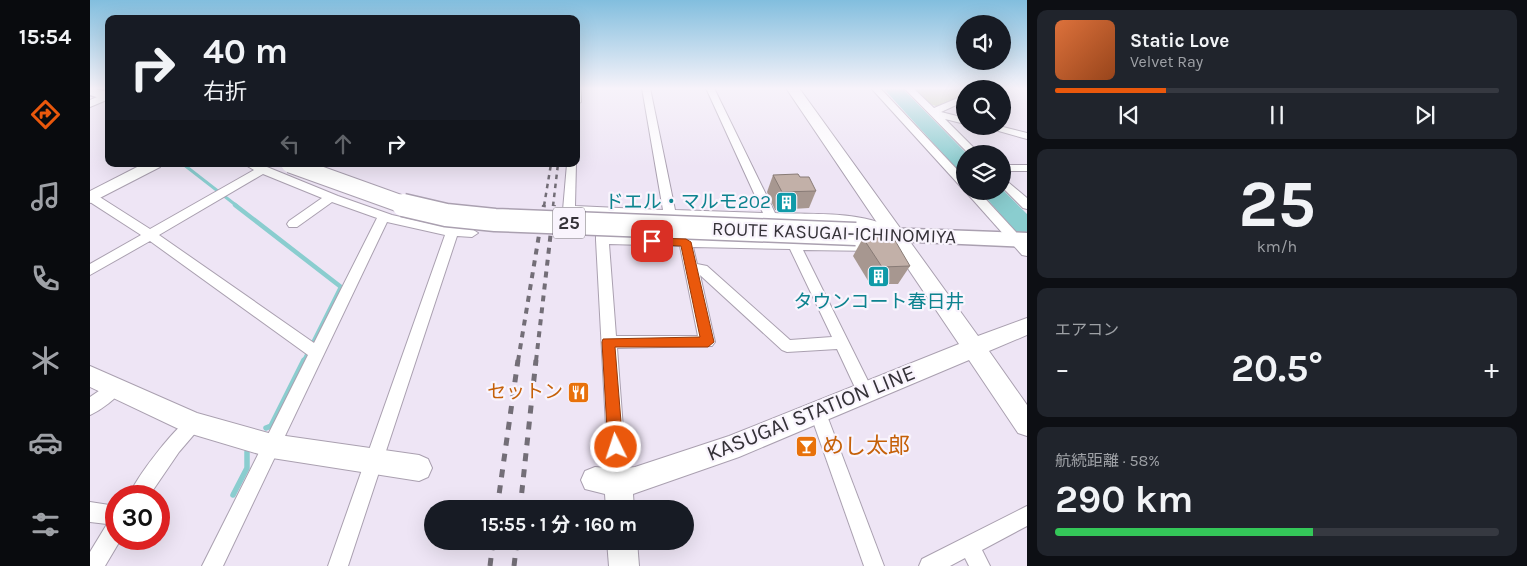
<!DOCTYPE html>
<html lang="ja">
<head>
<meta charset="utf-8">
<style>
  :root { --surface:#171b24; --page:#20242c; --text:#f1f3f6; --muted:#9ea1a6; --line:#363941; --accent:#ea580c }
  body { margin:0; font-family:Karla,"Noto Sans JP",sans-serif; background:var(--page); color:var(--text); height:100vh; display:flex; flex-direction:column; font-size:19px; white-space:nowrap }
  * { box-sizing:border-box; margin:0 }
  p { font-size:16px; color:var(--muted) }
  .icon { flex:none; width:28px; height:28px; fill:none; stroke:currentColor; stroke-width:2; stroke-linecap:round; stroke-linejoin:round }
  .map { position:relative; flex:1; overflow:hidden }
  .side { display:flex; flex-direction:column; gap:10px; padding:10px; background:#0d0f14; width:500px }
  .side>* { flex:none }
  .banner { position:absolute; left:15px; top:15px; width:475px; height:152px; border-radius:10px; box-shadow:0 5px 20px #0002; background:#171b24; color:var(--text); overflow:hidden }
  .buttons { position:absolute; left:866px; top:15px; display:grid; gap:10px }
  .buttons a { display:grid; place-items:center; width:55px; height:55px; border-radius:50%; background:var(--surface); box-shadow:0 5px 20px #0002; font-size:25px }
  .speed { position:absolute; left:15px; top:485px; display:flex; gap:10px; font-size:25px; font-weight:700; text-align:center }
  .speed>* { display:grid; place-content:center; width:65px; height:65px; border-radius:50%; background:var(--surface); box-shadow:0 5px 20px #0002; line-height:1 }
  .speed .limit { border:8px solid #d22; background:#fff; color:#111 }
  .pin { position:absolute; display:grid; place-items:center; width:42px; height:42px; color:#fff; margin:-21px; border-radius:10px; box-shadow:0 2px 8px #0006 }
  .me { position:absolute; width:55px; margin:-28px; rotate:356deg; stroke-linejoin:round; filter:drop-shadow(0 0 4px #0008) }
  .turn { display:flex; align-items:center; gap:18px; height:105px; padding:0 15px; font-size:22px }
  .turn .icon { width:65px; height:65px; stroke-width:2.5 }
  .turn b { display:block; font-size:35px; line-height:42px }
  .lanes { display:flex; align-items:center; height:48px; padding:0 15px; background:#0003; justify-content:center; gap:25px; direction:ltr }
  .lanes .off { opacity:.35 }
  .big { font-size:38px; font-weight:700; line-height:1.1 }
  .side .card { flex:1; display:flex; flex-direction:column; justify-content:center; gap:8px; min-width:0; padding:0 18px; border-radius:10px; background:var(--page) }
  .side .dial { align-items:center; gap:0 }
  .dial b { font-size:65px; line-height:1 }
  .song { display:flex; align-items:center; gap:15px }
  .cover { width:60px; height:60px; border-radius:8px; background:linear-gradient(135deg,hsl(20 70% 55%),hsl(20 70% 35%)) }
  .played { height:5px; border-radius:2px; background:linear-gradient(90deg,var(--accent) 25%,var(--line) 25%) }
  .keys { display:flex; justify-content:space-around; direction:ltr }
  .heat { display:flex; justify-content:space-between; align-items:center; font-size:28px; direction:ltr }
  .charge { height:8px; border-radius:4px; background:linear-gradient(90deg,#34c759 58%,var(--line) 0) }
  .trip { position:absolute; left:334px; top:500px; width:270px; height:50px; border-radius:25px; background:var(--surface); box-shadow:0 5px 20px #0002; font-weight:700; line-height:50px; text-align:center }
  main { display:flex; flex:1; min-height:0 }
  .tab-bar { display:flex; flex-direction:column; width:90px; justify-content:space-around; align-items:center; background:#090b0e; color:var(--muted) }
  .tab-bar .icon { width:35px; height:35px }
  .tab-bar .active { color:var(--accent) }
  .tab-bar b { font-size:22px; color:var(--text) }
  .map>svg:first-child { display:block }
</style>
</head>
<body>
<main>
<nav class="tab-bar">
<b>15:54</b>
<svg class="icon active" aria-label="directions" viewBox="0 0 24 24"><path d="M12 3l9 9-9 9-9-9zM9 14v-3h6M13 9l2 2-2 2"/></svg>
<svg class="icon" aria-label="music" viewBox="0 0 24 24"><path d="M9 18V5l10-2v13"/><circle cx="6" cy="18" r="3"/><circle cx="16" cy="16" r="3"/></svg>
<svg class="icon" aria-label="phone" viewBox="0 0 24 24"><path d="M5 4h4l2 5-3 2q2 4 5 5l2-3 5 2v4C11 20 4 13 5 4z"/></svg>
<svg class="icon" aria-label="climate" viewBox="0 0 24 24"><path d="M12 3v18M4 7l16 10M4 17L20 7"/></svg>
<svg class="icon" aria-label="car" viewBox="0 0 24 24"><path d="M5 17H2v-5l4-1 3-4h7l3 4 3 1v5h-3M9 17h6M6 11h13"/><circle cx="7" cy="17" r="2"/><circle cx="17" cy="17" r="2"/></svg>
<svg class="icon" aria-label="filters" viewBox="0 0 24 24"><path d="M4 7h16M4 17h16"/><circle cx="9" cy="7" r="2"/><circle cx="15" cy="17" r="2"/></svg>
</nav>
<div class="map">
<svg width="937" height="566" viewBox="0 0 937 566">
  <rect width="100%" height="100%" fill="#eee5f5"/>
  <!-- green -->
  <path fill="#c1c9aa" d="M822,88h59l-6,1v4c-28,20 -30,17 -53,-5z"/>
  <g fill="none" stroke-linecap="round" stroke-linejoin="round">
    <!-- stream-far2 -->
    <polyline stroke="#8acdcf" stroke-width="3" points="93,164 147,206"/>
    <!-- stream-far1 -->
    <polyline stroke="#8acdcf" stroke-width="4.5" points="145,205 251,287 214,361"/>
    <!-- stream -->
    <g stroke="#8acdcf" stroke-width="5.5">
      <polyline points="176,428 181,426 214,360"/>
      <polyline points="143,495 157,468 157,452"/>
    </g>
    <!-- river -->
    <g fill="#8acdcf" fill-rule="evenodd">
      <polygon points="793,88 812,88 877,154 875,154 875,170 867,169"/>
      <polygon points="912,189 937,214 937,236 928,234 890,191 912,191"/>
    </g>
    <defs>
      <g id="street">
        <polygon points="486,88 491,88 491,102 486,105"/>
        <path d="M552,88h8l25,122 88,3 -57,-125h8l61,125c31,2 106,-4 125,24l-6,4 -23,-13 -24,-4 -282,-11 -2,-3 4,-46 9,-2 -1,44 88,4z"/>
        <polygon points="781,88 790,88 875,178 875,188 871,187"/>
        <polygon points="814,88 823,88 844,108 875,95 875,101 851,112 875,118 875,124 855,119 890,154 879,154"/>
        <rect x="882" y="88" width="8" height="1"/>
        <polygon points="14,94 19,94 19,99 0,107 0,100"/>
        <polygon points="891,126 909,126 937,133 937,139"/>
        <path d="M154,164h14l9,3 71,29 54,19 53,12 27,2 6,4 -6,4 -15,-1 -109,330h-20l117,-331 -58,-13 -164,344h-21l106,-211 -158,-114 -60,34v-11l51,-29 -51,-33v-8h5l55,35 104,-59zM173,174l59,24 -33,23 -2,3 2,3h8l35,-25 45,16 -63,125 -155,-108z"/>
        <rect x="912" y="165" width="25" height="6"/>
        <polygon points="912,177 937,198 937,209 933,208 912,187"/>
        <polygon points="875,191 888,191 937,244 937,256 932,255"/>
        <path d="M512,227l4,1 3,8 272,8 1,3 -6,4 -73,-1 70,141 -2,5 -6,2 -6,-2 -22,-47 -50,3 -5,-2 -82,-75 15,67 -3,4 -95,2 10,134 -2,7 -7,2 -7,-2 -2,-7 -13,-242v-9zM519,244l71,2 18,90h-82zM603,247l97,2 42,88 -42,3 -83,-74 -10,-2z"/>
        <path d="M25,380l6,2 2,5c-5,11 -22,23 -33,28v-18z"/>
        <polygon points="728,405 734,408 736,413 794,566 774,566 720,413 722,408"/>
        <path d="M104,416l6,2 3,6 -24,28 -30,44h-20c6,-17 48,-73 65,-80z"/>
        <polygon points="0,502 26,506 26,539 31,539 15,566 0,566 0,552 17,524 0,522"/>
        <polygon points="937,506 937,526 892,550 900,566 879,566 875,558 860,566 829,566 832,559"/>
      </g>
      <g id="secondary">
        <polygon points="696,88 709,88 888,336 937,318 937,335 899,351 937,405 937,436 928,433 879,360 649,457 543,494 544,509 516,509 515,494 495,489 491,480 495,471 505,467 528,469 545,467 639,436 869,344"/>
        <polygon points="53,164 72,164 70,167 0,203 0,191"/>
        <polygon points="0,366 107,413 182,434 329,455 338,459 342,468 338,477 329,481 182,458 95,432 0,387"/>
        <polygon points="517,541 547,541 549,566 519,566"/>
      </g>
      <g id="primary">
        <polygon points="0,88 19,92 19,101 0,95"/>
        <polygon points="766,227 937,233 937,247 759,239 756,234 759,229"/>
      </g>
    </defs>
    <!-- street casing -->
    <use href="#street" stroke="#aaa0b0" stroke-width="2"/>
    <!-- secondary casing -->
    <use href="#secondary" stroke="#aaa0b0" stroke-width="2"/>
    <!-- primary casing -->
    <use href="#primary" stroke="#aaa0b0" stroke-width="3"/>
    <!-- street -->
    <use href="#street" fill="#fff" fill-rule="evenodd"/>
    <!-- secondary -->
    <use href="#secondary" fill="#fff" fill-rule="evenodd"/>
    <!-- primary -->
    <use href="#primary" fill="#fff" fill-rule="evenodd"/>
    <!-- rail-far2 -->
    <g stroke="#736e77" stroke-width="2.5" stroke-dasharray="4.5 4.5" stroke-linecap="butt">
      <polyline points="454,206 461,164"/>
      <polyline points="463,206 468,164"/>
    </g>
    <!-- rail-far1 -->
    <g stroke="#736e77" stroke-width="4" stroke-dasharray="6 6" stroke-linecap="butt">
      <polyline points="428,361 454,205"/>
      <polyline points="446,361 464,205"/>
    </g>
    <!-- rail -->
    <g stroke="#736e77" stroke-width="5" stroke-dasharray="8 8" stroke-linecap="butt">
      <polyline points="407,509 428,360"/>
      <polyline points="430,509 446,360"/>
      <polyline points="400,566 403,541"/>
      <polyline points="424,566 427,541"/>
    </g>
    <defs>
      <polyline id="primary-bridge-far1" points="200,164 317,206"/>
      <polyline id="primary-bridge" points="313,205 356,215 405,220 766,234"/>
    </defs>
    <!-- primary-bridge-far1 casing -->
    <use href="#primary-bridge-far1" stroke="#aaa0b0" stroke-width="19" stroke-linecap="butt"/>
    <!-- primary-bridge casing -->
    <use href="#primary-bridge" stroke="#aaa0b0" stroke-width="25" stroke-linecap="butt"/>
    <!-- primary-bridge-far1 -->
    <use href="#primary-bridge-far1" stroke="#fff" stroke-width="17"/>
    <!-- primary-bridge -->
    <use href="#primary-bridge" stroke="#fff" stroke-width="22"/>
  </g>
  <!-- wall -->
  <g fill="#a79790">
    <polygon points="683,175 726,191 719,208 685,210 677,192"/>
    <polygon points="773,238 820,266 808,284 780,284 763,256"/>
  </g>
  <!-- building -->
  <g fill="#c2b0a8" stroke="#887b76">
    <polygon points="708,174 710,177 719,177 726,191 692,192 683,175"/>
    <polygon points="803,237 820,266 792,267 773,238"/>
  </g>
  <!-- sky -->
  <linearGradient id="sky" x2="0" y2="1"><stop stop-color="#82bede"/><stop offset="0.53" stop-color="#f7f3fa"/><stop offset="1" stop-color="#f7f3fa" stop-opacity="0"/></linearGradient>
  <rect width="937" height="167" fill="url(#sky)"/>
  <!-- route -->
  <polygon fill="#ea580c" stroke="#983908" points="562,238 596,239 601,242 624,342 618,347 525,347 533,447 531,452 526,454 520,452 518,447 512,342 513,339 610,337 591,246 558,244 558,239"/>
  <!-- icons -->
  <defs>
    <symbol id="building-square" viewBox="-11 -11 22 22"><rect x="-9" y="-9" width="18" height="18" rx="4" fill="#0f9aa8" stroke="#f9f4fd"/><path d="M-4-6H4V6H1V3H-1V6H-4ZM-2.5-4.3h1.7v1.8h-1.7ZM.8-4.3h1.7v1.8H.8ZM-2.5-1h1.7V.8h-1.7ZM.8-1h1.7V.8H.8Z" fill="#fff"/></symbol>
    <symbol id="restaurant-square" viewBox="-11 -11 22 22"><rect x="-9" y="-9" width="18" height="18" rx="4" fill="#e8710a" stroke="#f9f4fd"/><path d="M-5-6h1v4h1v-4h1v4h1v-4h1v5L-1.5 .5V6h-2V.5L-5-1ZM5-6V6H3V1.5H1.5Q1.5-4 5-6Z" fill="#fff"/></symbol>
    <symbol id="bar-square" viewBox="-11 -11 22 22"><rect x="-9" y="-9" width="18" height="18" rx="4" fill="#e8710a" stroke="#f9f4fd"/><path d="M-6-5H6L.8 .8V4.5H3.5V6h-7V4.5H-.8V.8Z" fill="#fff"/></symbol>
  </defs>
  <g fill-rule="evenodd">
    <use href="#building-square" x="684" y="190" width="25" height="25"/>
    <use href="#building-square" x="776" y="264" width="25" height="25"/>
    <use href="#restaurant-square" x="476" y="380" width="25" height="25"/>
    <use href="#bar-square" x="704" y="434" width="25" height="25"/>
  </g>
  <g text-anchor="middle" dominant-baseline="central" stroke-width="4.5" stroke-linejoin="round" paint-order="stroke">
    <!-- shield labels -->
    <rect fill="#f9f4fd" stroke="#706c73" stroke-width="1" x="463" y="207.5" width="32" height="31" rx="4"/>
    <g font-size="18" font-weight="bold" fill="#353238">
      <text x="479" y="223">25</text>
    </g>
    <!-- culture labels -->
    <g font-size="19" fill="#0d838f" stroke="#f9f4fd" text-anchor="end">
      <text x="681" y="202">ドエル・マルモ202</text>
      <text x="789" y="302" text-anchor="middle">タウンコート春日井</text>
    </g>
    <!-- street labels -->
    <g font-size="19" fill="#353238" stroke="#f9f4fd">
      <text transform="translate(744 233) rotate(2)">ROUTE KASUGAI-ICHINOMIYA</text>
    </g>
    <!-- food labels -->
    <g font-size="19" fill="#c56008" stroke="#f9f4fd" text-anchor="end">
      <text x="473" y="392">セットン</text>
    </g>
    <!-- near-street labels -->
    <g font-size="22" fill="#353238" stroke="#f9f4fd">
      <text transform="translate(721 413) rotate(-22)">KASUGAI STATION LINE</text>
    </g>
    <!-- near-food labels -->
    <g font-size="22" fill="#c56008" stroke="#f9f4fd" text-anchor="start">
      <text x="732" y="446">めし太郎</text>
    </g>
  </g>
</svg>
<div class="buttons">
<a><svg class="icon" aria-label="sound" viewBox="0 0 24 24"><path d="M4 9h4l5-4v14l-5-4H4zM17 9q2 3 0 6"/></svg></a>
<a><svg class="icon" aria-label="search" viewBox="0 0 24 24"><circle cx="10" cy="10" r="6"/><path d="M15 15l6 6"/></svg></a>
<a><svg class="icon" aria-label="layers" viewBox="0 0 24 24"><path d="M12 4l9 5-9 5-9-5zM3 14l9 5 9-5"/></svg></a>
</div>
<div class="speed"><div class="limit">30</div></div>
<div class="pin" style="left:562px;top:241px;background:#d93025"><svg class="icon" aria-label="arrive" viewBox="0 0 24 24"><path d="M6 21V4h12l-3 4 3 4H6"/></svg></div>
<svg class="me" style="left:526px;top:447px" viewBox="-20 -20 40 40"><circle r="17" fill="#ea580c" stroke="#fff" stroke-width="3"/><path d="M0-11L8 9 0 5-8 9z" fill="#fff"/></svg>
<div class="trip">15:55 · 1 分 · 160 m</div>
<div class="banner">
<div class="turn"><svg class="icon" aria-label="right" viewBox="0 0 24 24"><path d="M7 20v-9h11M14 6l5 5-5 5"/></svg><div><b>40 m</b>右折</div></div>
<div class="lanes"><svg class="icon off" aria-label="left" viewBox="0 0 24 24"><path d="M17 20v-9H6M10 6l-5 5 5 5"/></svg><svg class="icon off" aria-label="ahead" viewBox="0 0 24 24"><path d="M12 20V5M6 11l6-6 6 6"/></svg><svg class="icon" aria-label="right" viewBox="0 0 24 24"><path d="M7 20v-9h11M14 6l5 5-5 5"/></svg></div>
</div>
</div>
<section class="side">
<div class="card">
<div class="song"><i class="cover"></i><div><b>Static Love</b><p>Velvet Ray</p></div></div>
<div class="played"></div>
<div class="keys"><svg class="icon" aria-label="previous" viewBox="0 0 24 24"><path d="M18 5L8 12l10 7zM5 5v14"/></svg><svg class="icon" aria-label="pause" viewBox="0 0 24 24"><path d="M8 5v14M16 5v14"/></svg><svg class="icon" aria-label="next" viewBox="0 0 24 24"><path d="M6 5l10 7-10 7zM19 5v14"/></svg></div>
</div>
<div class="card dial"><b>25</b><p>km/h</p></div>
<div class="card"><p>エアコン</p>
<div class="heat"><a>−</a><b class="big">20.5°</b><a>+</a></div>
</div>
<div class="card"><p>航続距離 · 58%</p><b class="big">290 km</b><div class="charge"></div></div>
</section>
</main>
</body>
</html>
